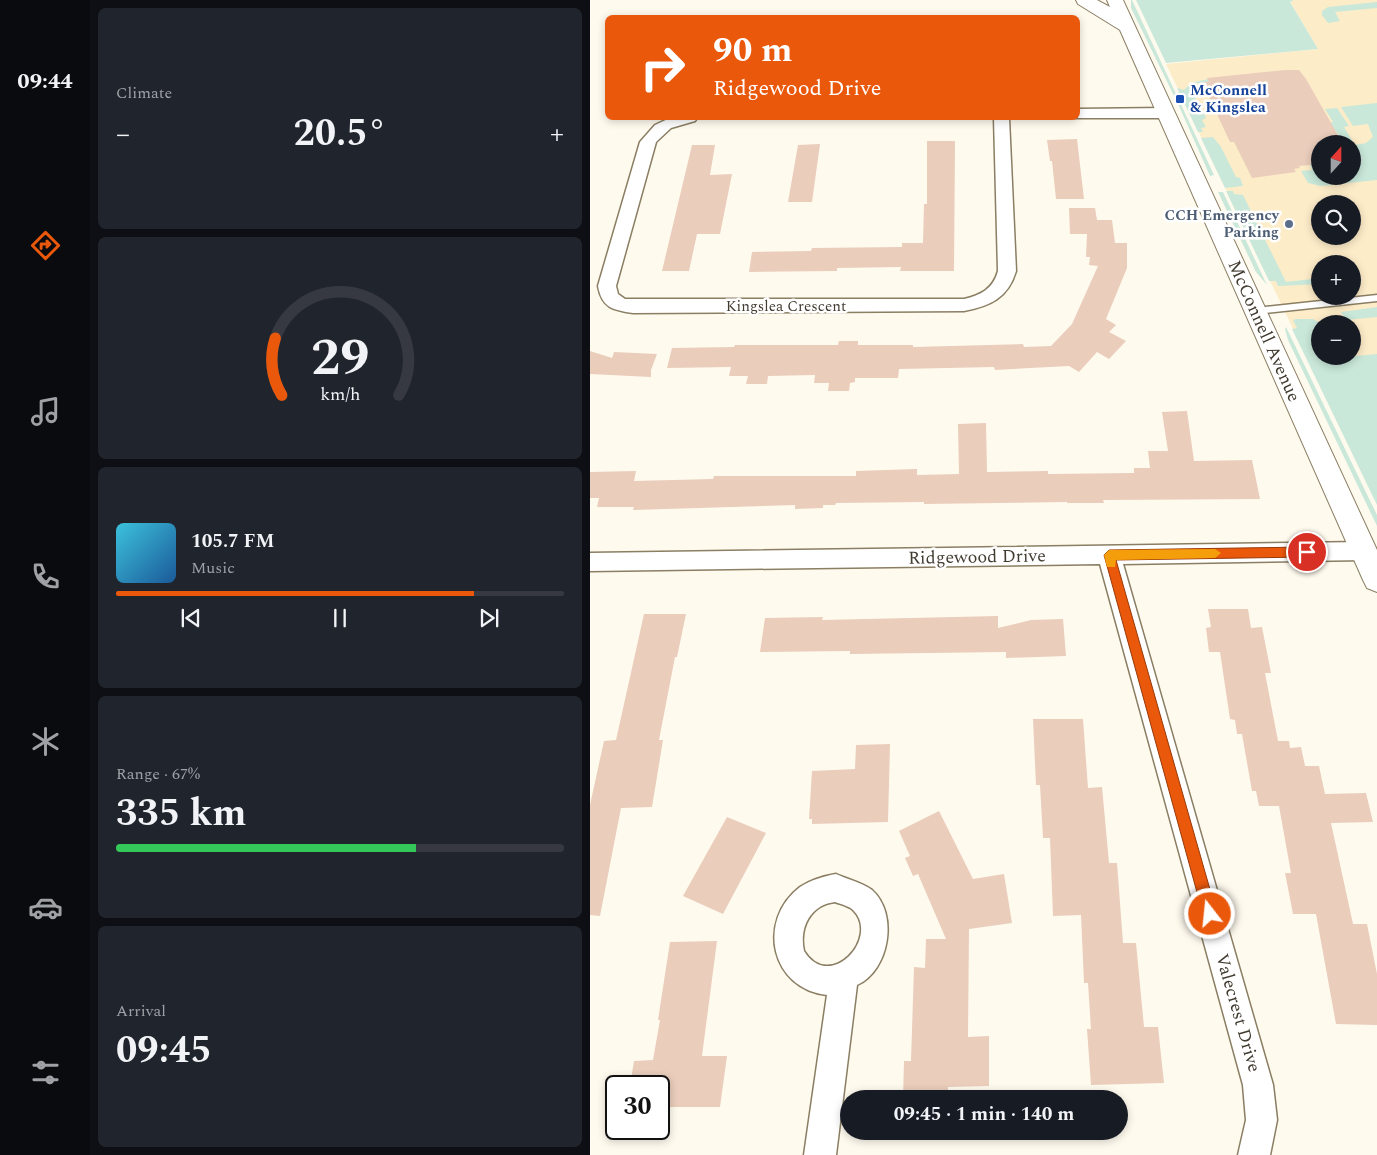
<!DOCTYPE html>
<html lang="en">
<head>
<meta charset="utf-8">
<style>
  :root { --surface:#171b24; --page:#20242c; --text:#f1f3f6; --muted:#9ea1a6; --line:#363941; --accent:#ea580c }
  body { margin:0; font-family:Spectral,serif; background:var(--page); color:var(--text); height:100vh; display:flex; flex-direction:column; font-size:19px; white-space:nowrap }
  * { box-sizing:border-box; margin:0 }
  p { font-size:16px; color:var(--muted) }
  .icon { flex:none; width:28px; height:28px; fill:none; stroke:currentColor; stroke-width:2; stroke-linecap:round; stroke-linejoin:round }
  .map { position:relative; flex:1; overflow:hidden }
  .drawer { display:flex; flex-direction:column; gap:8px; padding:8px; background:#0d0f14; width:500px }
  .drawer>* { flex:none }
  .hud { position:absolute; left:15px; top:15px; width:475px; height:105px; border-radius:8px; box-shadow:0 2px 8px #0003; background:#ea580c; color:#fff; overflow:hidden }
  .needle { width:32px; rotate:21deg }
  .controls { position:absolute; left:721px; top:135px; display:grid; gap:10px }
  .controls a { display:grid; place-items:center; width:50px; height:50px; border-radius:50%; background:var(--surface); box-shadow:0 2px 8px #0003; font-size:25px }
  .speed { position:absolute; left:15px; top:1075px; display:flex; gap:10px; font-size:25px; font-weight:700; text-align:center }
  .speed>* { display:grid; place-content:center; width:65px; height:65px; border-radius:50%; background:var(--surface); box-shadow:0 2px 8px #0003; line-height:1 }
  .speed .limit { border:2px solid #111; border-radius:8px; background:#fff; color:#111 }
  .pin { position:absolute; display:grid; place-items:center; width:42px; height:42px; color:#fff; margin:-21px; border:2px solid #fff; border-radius:50%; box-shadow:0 1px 5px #0007 }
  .me { position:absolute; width:55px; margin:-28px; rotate:344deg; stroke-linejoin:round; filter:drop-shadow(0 0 4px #0008) }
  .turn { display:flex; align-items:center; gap:18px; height:105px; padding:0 25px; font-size:22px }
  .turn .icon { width:65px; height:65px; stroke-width:2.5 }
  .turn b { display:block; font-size:35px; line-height:42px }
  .big { font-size:38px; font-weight:700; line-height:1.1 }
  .drawer .card { flex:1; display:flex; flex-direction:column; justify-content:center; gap:8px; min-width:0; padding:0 18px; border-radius:8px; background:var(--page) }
  .drawer .dial { align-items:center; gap:0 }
  .dial svg { height:130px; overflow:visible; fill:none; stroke:var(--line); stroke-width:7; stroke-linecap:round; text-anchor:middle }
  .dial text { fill:var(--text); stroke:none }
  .song { display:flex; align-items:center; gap:15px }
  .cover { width:60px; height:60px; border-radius:8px; background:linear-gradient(135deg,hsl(190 70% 55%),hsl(210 70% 35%)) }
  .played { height:5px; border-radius:2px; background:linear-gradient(90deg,var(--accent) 80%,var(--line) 80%) }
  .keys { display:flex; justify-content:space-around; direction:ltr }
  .heat { display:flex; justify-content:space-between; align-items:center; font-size:28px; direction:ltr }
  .charge { height:8px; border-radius:4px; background:linear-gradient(90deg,#34c759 67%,var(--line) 0) }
  .trip { position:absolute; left:250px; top:1090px; width:288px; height:50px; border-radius:25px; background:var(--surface); box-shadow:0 2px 8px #0003; font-weight:700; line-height:50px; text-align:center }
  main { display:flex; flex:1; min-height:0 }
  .tabs { display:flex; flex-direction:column; width:90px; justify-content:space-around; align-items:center; background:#090b0e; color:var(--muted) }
  .tabs .icon { width:35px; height:35px }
  .tabs .active { color:var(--accent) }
  .tabs b { font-size:22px; color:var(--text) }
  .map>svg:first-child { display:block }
</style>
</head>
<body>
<main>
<nav class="tabs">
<b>09:44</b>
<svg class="icon active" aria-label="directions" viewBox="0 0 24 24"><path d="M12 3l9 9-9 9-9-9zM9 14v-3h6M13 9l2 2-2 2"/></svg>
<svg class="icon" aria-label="music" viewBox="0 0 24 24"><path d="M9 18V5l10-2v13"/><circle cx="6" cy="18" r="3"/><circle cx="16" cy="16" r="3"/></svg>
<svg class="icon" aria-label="phone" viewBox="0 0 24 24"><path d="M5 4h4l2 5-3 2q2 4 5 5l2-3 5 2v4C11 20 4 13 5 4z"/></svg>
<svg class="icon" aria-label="climate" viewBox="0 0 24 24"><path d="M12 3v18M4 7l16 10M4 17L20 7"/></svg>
<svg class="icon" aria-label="car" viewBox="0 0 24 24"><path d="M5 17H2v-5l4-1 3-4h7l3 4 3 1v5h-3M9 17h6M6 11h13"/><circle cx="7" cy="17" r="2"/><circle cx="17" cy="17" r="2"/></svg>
<svg class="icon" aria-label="filters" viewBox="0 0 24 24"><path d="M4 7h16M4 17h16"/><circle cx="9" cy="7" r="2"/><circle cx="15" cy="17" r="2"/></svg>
</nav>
<section class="drawer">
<div class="card"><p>Climate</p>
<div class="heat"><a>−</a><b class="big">20.5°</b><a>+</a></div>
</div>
<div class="card dial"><svg viewBox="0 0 100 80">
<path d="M14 69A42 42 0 1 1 86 69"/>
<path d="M14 69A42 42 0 0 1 10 34" stroke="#ea580c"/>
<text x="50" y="56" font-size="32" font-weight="700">29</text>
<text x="50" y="72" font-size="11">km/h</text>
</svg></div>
<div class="card">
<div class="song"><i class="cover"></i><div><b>105.7 FM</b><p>Music</p></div></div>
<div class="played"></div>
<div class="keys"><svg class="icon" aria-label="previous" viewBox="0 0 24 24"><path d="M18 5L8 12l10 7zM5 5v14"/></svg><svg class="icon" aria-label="pause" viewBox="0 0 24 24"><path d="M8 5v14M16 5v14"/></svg><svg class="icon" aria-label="next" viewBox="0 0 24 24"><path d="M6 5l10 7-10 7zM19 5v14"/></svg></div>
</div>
<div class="card"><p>Range · 67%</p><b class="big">335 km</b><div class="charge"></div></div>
<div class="card"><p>Arrival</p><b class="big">09:45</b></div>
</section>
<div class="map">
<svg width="787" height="1155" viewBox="0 0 787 1155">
  <rect width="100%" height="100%" fill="#fffaee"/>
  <!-- built -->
  <path fill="#fdecc8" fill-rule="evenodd" d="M699,0h88v504l-211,-440 152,-15zM730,144h32v32h-32zM730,204h32v32h-32zM730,264h32v32h-32zM730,324h32v32h-32z"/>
  <!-- green -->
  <g fill="#c9e8d9">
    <polygon points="541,0 542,0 624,175 620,176 589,106 541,8"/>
    <polygon points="546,0 704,0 700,2 728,49 576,63"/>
    <polygon points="787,2 787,8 745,12 750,21 738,23 732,15 732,11 738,7"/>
    <polygon points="618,79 619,82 601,84 606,96 605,105 613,111 616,118 612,120 616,127 611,128 613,132 608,132 587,88 594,90 601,83"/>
    <polygon points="787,103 787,180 731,186 718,183 711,171 722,170 720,165 730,164 730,176 762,176 762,144 755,144 740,123 743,122 735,109 747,108 759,126 754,127 765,145 776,143 783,137 778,124 763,126 751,107"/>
    <polygon points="623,137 631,147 646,177 650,178 653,186 635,188 611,138"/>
    <polygon points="636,191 643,191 644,194 653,195 696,282 730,278 730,284 688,286 686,281 679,281"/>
    <polygon points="628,192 633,192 677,285 666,272"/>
    <polygon points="787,307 787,317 756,320 751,312"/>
    <polygon points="706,319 723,319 732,324 730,324 730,356 754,357 787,354 787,505 702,329 707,328 703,320"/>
    <polygon points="696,327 787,515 787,526 698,340 695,329"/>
  </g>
  <!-- building -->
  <g fill="#eacdbb">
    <polygon points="695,70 709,70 716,79 753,144 730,144 730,164 709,166 710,168 704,169 706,172 662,178 644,142 640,142 612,82 619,82 617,78"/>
    <polygon points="487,139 494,199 466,199 462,161 460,161 457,140"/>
    <polygon points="337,141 365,141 364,271 310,271 311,267 247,268 247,271 159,272 162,252 221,251 222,248 312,247 312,243 333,243 334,204 337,204"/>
    <polygon points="230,144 222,202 198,202 208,145"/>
    <polygon points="102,145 125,145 120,175 142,174 130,234 107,234 99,271 72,271"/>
    <polygon points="479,208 505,208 507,220 522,220 525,243 537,243 537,268 516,319 526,325 519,332 536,341 519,359 507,352 489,372 479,366 405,370 404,367 309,369 308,378 265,378 265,382 260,383 259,391 238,391 239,383 224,383 225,375 178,376 177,384 156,384 158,376 139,376 141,367 77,368 82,348 144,347 145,345 248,345 249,341 268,341 268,345 323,345 323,347 433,344 434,347 461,346 482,324 508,266 499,265 500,257 496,257 497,234 480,234"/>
    <polygon points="0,351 22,358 24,352 67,354 61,370 61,377 0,374"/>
    <polygon points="597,411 604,461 662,460 670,499 513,500 514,503 477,503 477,502 334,504 334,502 246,503 245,505 233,505 233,508 205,509 205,505 43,510 44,507 7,507 9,498 0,498 0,472 46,471 44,481 123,479 124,476 266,476 266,471 327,469 327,475 369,474 368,424 396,423 397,472 458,471 458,474 544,473 544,468 560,468 558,451 578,451 572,412"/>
    <polygon points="618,609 658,609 661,628 672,627 681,673 675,673 688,741 699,741 700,748 711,747 715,766 729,766 735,794 776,793 783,822 741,823 763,924 777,924 787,974 787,1025 746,1024 726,914 703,914 695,873 701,873 689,806 669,806 666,791 662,791 652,734 647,734 645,720 640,719 630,652 619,652 616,628 621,627"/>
    <polygon points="54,614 96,614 87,657 85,657 69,740 73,740 62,807 31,808 10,916 0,915 0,805 14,741 26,740"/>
    <polygon points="408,616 408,628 441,620 473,619 476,656 416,658 416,652 260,654 260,651 170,652 175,618 233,617 232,620"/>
    <polygon points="443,719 493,719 498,788 512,787 519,863 527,863 533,943 546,943 554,1027 568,1027 574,1083 501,1085 497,1029 501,1029 498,983 494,983 491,915 463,916 460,838 453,838 450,785 446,785"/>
    <polygon points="300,744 298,822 222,824 222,819 219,819 222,771 265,769 266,745"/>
    <polygon points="349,811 383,879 414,874 422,923 379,929 378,1037 399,1036 399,1086 358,1087 358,1099 313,1099 314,1061 321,1061 324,967 335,968 336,939 356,939 328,874 323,876 315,858 320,856 309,831"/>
    <polygon points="137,817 176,833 133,914 93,896"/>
    <polygon points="127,941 112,1056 137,1056 130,1107 69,1107 69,1086 40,1086 44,1061 63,1060 70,1020 68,1020 80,942"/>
  </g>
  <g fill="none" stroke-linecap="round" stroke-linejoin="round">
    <defs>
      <polygon id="service" points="787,295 787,301 665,314 660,311 665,308"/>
      <g id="minor">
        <polygon points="576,108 582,110 584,113 582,116 576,118 483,118 488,118 488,109"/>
        <path d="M80,118h27l-2,3 -24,7 -15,14 -40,144 2,8 7,5h339c17,-4 29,-10 34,-28l-4,-153h15l7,153c-8,27 -26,35 -52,40l-331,2c-20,-3 -31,-5 -35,-27l42,-144 15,-17z"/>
        <polygon points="775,542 783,544 786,551 783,558 775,560 533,564 683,1085 687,1120 680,1155 648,1155 656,1120 653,1085 510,564 0,571 0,553"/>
        <path d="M246,874c11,5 27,9 36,16 27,24 17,81 -15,95l-21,170h-32l23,-160c-56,-6 -71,-74 -27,-108 11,-7 24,-11 36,-13zM245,902c5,2 14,4 18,8 28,27 -23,83 -49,41 -5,-23 6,-46 31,-49z"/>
      </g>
      <polygon id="secondary" points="486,0 507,0 520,7 517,0 533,0 787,550 787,592 777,588 773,580 530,30 488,4"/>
    </defs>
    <!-- service casing -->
    <use href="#service" stroke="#8a7e63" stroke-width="3"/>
    <!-- minor casing -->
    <use href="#minor" stroke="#8a7e63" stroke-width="3"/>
    <!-- secondary casing -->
    <use href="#secondary" stroke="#8a7e63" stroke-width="2"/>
    <!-- service -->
    <use href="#service" fill="#fff" fill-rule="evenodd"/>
    <!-- minor -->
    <use href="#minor" fill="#fff" fill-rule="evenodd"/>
    <!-- secondary -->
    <use href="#secondary" fill="#fff" fill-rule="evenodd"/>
  </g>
  <!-- route -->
  <polygon fill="#ea580c" stroke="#983908" points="717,547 723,552 717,557 526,560 627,914 625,919 620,921 615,919 613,914 514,555 519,550"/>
  <!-- slow -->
  <polygon fill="#f59e0b" points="625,549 631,553 625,558 526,560 525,567 517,567 514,555 519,550"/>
  <!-- markers -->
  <rect fill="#1a4fb4" stroke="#fff" stroke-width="2" x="585" y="94" width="10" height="10" rx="2.5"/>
  <circle fill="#5c6f8a" stroke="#fff" stroke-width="2" cx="699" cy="224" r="5"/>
  <g text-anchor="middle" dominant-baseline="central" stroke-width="5" stroke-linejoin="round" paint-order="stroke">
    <!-- far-transit labels -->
    <g font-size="15" font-weight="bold" fill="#164399" stroke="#fff" text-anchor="start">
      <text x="600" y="90">McConnell<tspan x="600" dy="17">&amp; Kingslea</tspan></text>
    </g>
    <!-- far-service labels -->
    <g font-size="15" font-weight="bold" fill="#4e5e75" stroke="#fff" text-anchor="end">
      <text x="689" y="215">CCH Emergency<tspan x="689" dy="17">Parking</tspan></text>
    </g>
    <!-- far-street labels -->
    <g font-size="15" fill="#413b30" stroke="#fff">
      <text x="196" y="306">Kingslea Crescent</text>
    </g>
    <!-- street labels -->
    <g font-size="18" fill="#413b30" stroke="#fff">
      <text transform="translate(674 331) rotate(66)">McConnell Avenue</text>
      <text transform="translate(387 557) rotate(-1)">Ridgewood Drive</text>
      <text transform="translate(648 1013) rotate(74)">Valecrest Drive</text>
    </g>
  </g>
</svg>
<div class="controls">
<a><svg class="needle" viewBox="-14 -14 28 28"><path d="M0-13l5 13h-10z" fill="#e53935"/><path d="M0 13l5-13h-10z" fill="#9ea1a6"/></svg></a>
<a><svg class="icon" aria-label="search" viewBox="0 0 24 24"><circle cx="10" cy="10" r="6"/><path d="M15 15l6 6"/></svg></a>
<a>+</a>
<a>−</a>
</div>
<div class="speed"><div class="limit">30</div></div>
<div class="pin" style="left:717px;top:552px;background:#d93025"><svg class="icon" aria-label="arrive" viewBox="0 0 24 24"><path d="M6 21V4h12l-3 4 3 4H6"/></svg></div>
<svg class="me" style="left:620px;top:914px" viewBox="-20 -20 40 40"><circle r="17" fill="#ea580c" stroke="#fff" stroke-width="3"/><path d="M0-11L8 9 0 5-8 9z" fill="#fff"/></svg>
<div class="trip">09:45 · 1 min · 140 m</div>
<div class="hud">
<div class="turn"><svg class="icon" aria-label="right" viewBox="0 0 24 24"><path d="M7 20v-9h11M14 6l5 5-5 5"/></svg><div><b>90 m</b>Ridgewood Drive</div></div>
</div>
</div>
</main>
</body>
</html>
